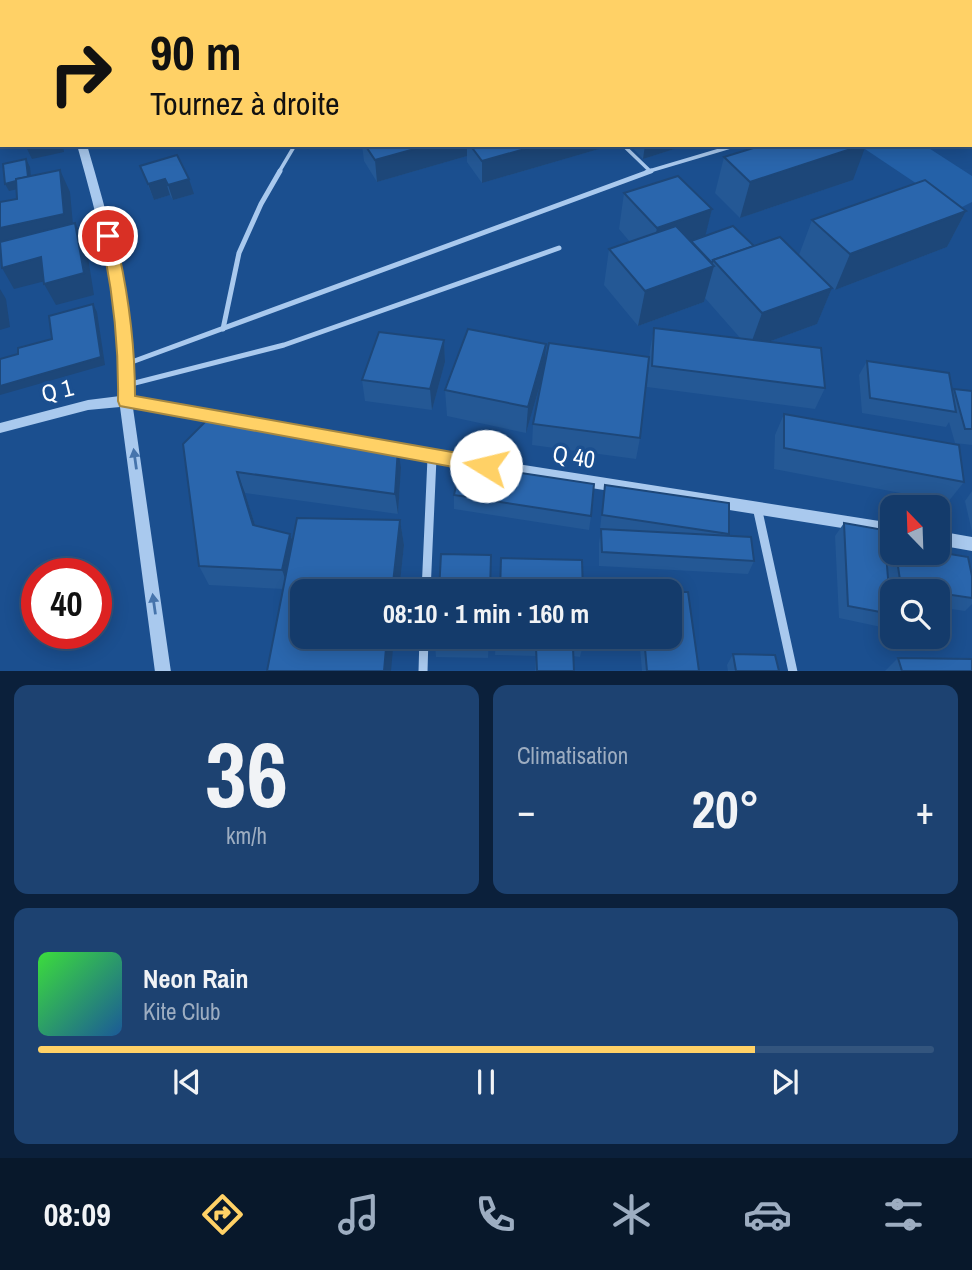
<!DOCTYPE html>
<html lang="fr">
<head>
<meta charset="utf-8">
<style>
  :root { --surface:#143b6b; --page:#1d4271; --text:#f1f3f6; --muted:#9dadc1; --line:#33557e; --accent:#ffd166 }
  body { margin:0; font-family:"Archivo Narrow",sans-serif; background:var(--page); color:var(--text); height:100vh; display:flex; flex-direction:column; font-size:26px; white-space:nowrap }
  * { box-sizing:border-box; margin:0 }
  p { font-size:23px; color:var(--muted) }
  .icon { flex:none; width:38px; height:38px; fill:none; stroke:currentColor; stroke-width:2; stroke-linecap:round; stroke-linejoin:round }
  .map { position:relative; height:671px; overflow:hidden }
  .details { display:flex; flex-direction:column; gap:14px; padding:14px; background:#0b203b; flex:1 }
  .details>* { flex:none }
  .top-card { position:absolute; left:0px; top:0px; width:973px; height:147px; box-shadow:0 4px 18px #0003,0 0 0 2px var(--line); background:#ffd166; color:#111; overflow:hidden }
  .needle { width:46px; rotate:337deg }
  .controls { position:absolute; left:880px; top:495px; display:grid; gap:14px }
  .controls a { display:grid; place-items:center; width:70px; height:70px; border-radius:14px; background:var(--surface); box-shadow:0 4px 18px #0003,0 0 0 2px var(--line); font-size:35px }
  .speed { position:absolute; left:21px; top:558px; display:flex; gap:14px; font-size:35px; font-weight:700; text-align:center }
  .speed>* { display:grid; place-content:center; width:91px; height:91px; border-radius:50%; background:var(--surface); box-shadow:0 4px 18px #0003,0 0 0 2px var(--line); line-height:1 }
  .speed .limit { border:10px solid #d22; background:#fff; color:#111 }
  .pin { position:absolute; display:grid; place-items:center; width:60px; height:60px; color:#fff; margin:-30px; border:4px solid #fff; border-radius:50%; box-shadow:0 2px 7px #0007 }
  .me { position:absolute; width:77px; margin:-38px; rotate:279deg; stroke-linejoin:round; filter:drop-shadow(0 0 5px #0008) }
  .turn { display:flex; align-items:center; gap:24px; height:147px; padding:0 35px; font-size:32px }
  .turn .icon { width:91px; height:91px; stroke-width:2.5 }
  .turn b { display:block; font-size:49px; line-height:60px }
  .big { font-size:52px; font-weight:800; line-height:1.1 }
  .details .card { flex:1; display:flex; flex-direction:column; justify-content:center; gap:10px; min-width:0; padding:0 24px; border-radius:14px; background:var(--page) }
  .details .dial { align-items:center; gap:0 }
  .dial b { font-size:91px; line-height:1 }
  .song { display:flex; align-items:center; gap:21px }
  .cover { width:84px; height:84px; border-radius:10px; background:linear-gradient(135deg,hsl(120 70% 55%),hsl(210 70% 35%)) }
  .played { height:7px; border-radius:4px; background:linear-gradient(90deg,var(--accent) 80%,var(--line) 80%) }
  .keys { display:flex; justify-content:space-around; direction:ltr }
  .heat { display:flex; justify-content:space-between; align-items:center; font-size:38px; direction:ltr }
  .details .tiles { flex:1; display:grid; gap:14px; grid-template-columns:1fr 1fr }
  .card:last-child { grid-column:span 2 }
  .trip { position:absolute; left:290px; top:579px; width:392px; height:70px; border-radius:14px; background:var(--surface); box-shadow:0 4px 18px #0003,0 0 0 2px var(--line); font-weight:800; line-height:70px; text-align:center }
  .menu { display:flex; height:112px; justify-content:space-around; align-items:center; background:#08182b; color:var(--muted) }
  .menu .icon { width:49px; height:49px }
  .menu .active { color:var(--accent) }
  .menu b { font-size:32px; color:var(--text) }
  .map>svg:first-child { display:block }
</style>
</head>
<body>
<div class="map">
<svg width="972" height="672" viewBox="0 0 972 672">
  <rect width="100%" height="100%" fill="#1b4f8f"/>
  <!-- green -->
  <polygon fill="#2461a8" points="859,145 924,145 972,176 972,202 956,210"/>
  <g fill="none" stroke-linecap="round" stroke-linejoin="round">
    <!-- service-far1 -->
    <g stroke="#a9c9ee" stroke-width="3.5">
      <polyline points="381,2 388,0"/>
      <polyline points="623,145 650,171"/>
      <polyline points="279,172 295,145"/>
      <polyline points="646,172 737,145"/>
    </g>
    <!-- service -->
    <g stroke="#a9c9ee" stroke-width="5">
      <polyline points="223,329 239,253 261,204 280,171"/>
      <polyline points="129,363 651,171"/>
      <polyline points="127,385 284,345 559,248"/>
    </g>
    <!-- minor-far2 -->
    <polyline stroke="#a9c9ee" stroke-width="5" points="141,2 150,0"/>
    <!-- minor-far1 -->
    <polyline stroke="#a9c9ee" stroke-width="6" points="75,244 108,236"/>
    <!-- minor -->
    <g stroke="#a9c9ee" stroke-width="9">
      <polyline points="757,507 793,672"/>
      <polyline points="426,592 432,458"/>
      <polyline points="423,672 424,637"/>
    </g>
    <!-- tertiary -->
    <g fill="#a9c9ee" fill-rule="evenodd">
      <polygon points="37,0 45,0 46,2 38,2"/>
      <path d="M77,145h10c25,85 46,163 46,252l182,33 5,2 2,4 -2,4 -5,2 -182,-34 38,264h-16l-35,-265 -32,3 -88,23v-10l88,-23 32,-4c1,-88 -19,-166 -43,-251z"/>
      <polygon points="385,443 892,523 892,536 385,455 380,453 378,449 380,445"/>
      <polygon points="938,531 972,537 972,551 938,545"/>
    </g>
  </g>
  <!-- wall -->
  <g fill="#245895">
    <rect x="572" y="0" width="78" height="2"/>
    <polygon points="362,145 599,145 599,149 482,183 467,162 467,156 377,182 364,161"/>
    <polygon points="630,145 687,145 643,159"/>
    <polygon points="724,157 853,180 740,218 715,193"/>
    <polygon points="140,166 194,194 173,200 170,195 154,200"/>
    <polygon points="624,193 712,209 705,235 799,255 812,220 966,211 947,247 835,290 812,268 832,288 817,324 768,342 825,388 815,409 647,387 650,350 654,328 741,339 705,298 704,302 638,326 604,285 609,249 630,242 619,229"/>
    <polygon points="444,340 445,362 432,410 365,401 362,380"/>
    <polygon points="867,361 952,391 954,389 972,391 972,445 955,443 949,422 946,427 862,413 859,375"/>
    <polygon points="544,366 640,438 636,459 532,445 533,424 542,378 526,433 447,416 445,390"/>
    <polygon points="784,414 964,482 948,502 774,469 775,435"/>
    <polygon points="183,444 401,468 398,514 245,493 255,525 290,534 293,541 400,520 404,545 399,592 303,592 283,589 209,585 199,566"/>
    <polygon points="605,485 729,534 729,536 754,561 748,574 599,566 599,543 601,529 604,529 600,529"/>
    <polygon points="972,491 972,532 965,501"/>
    <polygon points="454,495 591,516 589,530 454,509"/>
    <polygon points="844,523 886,558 892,549 892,553 938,553 971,572 972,570 972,604 965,611 938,607 938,592 892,592 892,600 891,599 888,575 891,614 881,627 839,618 835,536"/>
    <polygon points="489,637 488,658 436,657 435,645"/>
    <polygon points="496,637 583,645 580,657 573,656 574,671 535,671 536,656 495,655"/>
    <polygon points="639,637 670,637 699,671 642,671"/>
    <polygon points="733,654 779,671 728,671 727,665"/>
    <polygon points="898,658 972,671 885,671"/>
  </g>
  <!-- shaded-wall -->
  <g fill="#1d4779">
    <polygon points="276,0 369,0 362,2 268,2"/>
    <rect x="624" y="0" width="26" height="2"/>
    <rect x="0" y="111" width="2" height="24"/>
    <polygon points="25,145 63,145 64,152 32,159"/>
    <polygon points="429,145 467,145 467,156 377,182 375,160"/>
    <polygon points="539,145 599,145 599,149 482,183 482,161"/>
    <polygon points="645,145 687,145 643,159"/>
    <polygon points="863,145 866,145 853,180 740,218 750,182"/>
    <polygon points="26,159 30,167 32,186 9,191 5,184"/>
    <polygon points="60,170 70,192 74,236 0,253 0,228"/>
    <polygon points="165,179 170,195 154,200 148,184"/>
    <polygon points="189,179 194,194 173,200 168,185"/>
    <polygon points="712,209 703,245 650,264 657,228"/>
    <polygon points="966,211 947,247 835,290 850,254"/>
    <polygon points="75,223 86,245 94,295 56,305 44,284"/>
    <polygon points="41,257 53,279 14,289 2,268"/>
    <polygon points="714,266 704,302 638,326 645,291"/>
    <polygon points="832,288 817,324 749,349 762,313"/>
    <polygon points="0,289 6,299 10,327 0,330"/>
    <polygon points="93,304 97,312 105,365 0,395 0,386"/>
    <polygon points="444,340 445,362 432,410 430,389"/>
    <polygon points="546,344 544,371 526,433 528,407"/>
    <polygon points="398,448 401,468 398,514 395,494"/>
    <polygon points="237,472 245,493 261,544 253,525"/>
    <polygon points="400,520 404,545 399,592 392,592"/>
    <polygon points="290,534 297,553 289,589 282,570"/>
    <polygon points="387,637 394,637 391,671 384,671"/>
  </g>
  <!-- building -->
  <g fill="#2a66ad" stroke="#1d4779" stroke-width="2">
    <rect x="11" y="0" width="15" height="2"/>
    <polygon points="219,0 230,0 231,2 210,2"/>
    <polygon points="234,0 276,0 268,2 235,2"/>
    <polygon points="584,0 616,0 618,2 586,2"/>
    <polygon points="860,0 891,0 894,2 863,2"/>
    <polygon points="2,76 2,111 0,111 0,77"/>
    <polygon points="365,145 429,145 375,160"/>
    <polygon points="470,145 539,145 482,161"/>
    <polygon points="763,145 863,145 750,182 724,157"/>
    <polygon points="177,155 189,179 168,185 165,179 148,184 140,166"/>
    <polygon points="26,159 28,177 16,179 16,181 5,184 3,164"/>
    <polygon points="60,170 64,214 0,228 0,202 17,199 16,179"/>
    <polygon points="678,176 712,209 657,228 624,193"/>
    <polygon points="925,180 966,211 850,254 812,220"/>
    <polygon points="75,223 84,273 44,284 41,257 2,268 0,242"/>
    <polygon points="676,226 714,266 645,291 609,249"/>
    <polygon points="733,226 754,246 713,260 712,263 691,241"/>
    <polygon points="780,237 832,288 762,313 713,260"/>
    <polygon points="93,304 101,357 0,386 0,359 18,354 18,348 52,339 49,316"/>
    <polygon points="654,328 821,348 825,388 652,366"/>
    <polygon points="468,329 546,344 528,407 445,390"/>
    <polygon points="379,332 444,340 430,389 362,380"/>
    <polygon points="549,343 649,357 640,438 533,424"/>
    <polygon points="867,361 949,373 956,412 870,398"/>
    <polygon points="954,389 972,391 972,429 965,429"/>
    <polygon points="784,414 959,445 964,482 784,448"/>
    <polygon points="207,420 398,448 395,494 237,472 253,525 290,534 282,570 199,566 183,444"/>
    <polygon points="461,464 594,484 591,516 454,495"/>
    <polygon points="605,485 729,503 729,534 602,515"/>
    <polygon points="297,518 400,520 392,592 303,592 303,637 387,637 384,671 267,671"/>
    <polygon points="844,523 884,530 891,614 848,606"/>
    <polygon points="601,529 751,537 754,561 602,552"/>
    <polygon points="938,552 968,557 972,576 972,598 938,593 938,592 931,592 901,587 896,553"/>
    <polygon points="441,554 491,555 490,592 439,592"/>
    <polygon points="501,558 582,560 583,592 500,592"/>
    <polygon points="670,592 688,592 699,671 647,671 644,637 670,637"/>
    <polygon points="436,637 489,637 489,646 435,645"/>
    <polygon points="496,637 582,637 583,645 495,643"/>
    <polygon points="536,647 573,648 574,671 537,671"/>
    <polygon points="733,654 775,655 779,671 736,671"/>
    <polygon points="898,658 972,659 972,671 902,671"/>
  </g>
  <!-- one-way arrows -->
  <defs><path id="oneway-solid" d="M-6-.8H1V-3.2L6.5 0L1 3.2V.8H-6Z" transform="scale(1.75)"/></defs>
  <g fill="#4674ac">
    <use href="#oneway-solid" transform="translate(135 459) rotate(-98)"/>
    <use href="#oneway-solid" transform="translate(154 604) rotate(-98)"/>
  </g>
  <!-- route -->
  <path fill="#ffd166" stroke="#a68842" stroke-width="2" d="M108,231l7,5c13,54 20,105 20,160l351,62 7,2 2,6 -2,5 -7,2 -366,-67 -2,-5c1,-57 -5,-110 -17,-165z"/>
  <g text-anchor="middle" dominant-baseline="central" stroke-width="7" stroke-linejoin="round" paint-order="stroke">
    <!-- street labels -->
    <g font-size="24" fill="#fff" stroke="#1b4f8f">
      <text transform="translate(57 390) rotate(-14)">Q 1</text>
      <text transform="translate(574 456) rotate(9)">Q 40</text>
    </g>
  </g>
</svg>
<div class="controls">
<a><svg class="needle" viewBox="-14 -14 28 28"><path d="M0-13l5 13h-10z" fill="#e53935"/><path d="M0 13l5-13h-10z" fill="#9dadc1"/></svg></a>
<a><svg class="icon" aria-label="search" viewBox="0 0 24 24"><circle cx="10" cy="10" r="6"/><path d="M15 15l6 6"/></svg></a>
</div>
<div class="speed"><div class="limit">40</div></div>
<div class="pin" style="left:108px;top:236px;background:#d93025"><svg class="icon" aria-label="arrive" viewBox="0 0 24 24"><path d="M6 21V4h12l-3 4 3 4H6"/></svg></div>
<svg class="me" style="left:486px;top:466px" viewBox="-20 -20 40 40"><circle r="19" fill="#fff"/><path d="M0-13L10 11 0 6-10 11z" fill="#ffd166"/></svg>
<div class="trip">08:10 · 1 min · 160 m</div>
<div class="top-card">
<div class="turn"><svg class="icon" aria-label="right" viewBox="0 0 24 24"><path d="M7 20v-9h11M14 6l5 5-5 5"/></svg><div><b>90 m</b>Tournez à droite</div></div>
</div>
</div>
<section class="details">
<div class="tiles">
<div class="card dial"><b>36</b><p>km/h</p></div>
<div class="card"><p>Climatisation</p>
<div class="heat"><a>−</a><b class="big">20°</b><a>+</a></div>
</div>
<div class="card">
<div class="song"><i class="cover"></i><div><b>Neon Rain</b><p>Kite Club</p></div></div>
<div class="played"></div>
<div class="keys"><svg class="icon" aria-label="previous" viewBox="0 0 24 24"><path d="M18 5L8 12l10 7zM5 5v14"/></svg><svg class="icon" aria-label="pause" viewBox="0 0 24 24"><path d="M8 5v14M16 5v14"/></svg><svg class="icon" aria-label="next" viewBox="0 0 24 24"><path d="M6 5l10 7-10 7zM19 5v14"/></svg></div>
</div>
</div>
</section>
<nav class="menu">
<b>08:09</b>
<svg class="icon active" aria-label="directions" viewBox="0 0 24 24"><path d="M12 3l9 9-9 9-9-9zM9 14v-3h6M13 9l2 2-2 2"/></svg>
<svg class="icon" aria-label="music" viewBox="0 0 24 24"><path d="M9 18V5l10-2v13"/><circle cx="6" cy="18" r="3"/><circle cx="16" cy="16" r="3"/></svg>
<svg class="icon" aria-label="phone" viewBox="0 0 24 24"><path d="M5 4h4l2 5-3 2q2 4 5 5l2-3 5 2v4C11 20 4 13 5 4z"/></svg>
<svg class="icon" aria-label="climate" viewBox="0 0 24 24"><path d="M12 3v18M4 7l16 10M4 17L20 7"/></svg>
<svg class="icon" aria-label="car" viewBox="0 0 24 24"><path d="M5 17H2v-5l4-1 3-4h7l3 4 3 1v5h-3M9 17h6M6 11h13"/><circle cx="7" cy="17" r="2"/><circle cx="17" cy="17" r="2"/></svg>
<svg class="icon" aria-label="filters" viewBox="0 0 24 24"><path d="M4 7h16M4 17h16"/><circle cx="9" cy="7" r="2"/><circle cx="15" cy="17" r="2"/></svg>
</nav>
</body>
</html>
